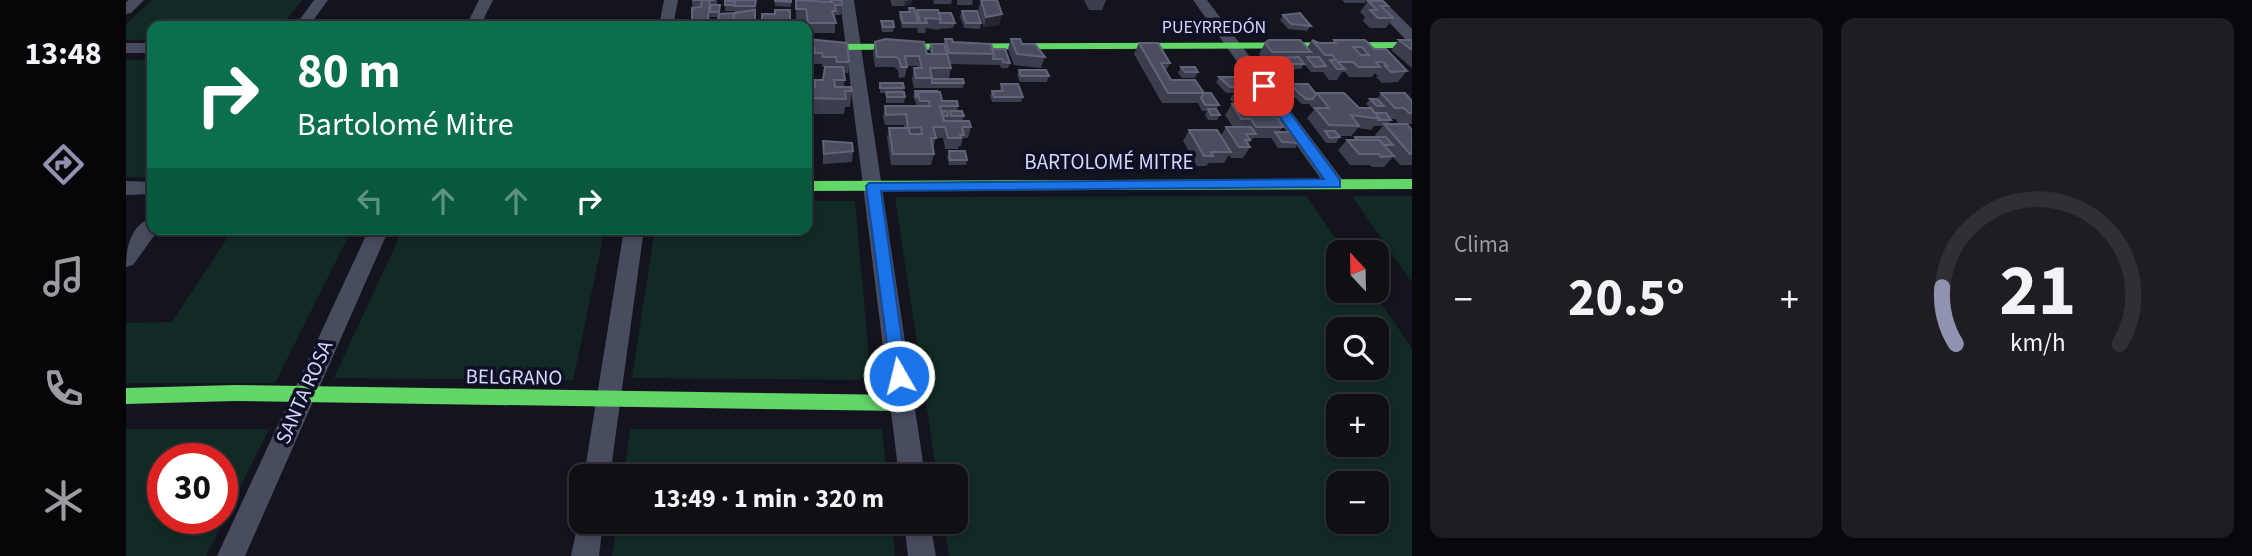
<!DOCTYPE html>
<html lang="es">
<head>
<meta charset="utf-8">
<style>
  :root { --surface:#0f0f16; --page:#1d1d23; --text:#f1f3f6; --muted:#9b9ca1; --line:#2f2f35; --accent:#9093b0 }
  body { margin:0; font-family:"Source Sans 3",sans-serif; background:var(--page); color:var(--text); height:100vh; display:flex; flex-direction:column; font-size:26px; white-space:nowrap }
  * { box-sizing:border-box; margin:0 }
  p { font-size:23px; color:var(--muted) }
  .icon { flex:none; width:38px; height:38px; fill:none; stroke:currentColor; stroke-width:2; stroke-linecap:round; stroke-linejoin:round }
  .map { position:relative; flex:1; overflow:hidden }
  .panel { display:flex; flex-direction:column; gap:18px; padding:18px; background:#08080c; width:840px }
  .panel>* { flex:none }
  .guide { position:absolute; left:21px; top:21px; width:665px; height:214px; border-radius:14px; box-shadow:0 4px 10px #0003,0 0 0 2px var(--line); background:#0b6e4f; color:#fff; overflow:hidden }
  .needle { width:46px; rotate:338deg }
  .buttons { position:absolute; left:1200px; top:240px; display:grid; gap:14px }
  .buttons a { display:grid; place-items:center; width:63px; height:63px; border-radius:14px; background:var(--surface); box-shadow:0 4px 10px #0003,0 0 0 2px var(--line); font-size:35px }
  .speed { position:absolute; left:21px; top:443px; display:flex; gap:14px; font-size:35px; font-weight:700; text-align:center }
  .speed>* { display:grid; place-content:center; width:91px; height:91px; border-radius:50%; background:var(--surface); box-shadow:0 4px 10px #0003,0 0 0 2px var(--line); line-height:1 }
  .speed .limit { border:10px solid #d22; background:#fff; color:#111 }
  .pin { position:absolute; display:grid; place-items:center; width:60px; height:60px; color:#fff; margin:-30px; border-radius:14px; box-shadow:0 4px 10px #0006 }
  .me { position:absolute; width:77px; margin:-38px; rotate:352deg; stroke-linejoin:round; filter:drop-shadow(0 0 5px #0008) }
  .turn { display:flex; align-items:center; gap:24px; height:147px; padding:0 35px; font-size:32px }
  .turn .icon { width:91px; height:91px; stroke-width:2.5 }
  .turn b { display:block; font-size:49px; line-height:60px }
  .lanes { display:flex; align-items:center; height:66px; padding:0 35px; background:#0003; justify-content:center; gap:35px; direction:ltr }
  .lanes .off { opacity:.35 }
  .big { font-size:52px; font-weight:700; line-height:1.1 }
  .panel .tile { flex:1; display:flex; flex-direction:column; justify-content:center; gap:10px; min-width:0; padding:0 24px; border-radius:14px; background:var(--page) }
  .panel .dial { align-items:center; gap:0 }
  .dial svg { height:182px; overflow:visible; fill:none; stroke:var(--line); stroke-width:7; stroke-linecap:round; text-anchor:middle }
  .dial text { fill:var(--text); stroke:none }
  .heat { display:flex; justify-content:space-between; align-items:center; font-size:38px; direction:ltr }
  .panel .tiles { flex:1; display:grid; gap:18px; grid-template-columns:repeat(2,1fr) }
  .trip { position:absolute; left:443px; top:464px; width:399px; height:70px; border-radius:14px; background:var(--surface); box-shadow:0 4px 10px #0003,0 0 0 2px var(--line); font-weight:700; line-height:70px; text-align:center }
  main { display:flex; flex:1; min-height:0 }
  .dock { display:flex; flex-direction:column; width:126px; justify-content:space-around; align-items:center; background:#060609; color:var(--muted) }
  .dock .icon { width:49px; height:49px }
  .dock .active { color:var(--accent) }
  .dock b { font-size:32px; color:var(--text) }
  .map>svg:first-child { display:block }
</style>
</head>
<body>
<main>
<nav class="dock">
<b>13:48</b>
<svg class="icon active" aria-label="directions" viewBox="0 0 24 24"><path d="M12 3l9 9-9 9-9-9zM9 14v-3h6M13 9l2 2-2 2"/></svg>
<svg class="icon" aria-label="music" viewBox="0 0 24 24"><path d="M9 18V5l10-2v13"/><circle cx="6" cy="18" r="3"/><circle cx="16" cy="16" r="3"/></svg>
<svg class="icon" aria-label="phone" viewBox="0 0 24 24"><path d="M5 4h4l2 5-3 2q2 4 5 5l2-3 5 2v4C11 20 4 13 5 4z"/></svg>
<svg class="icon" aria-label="climate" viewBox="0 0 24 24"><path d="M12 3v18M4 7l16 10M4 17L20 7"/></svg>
</nav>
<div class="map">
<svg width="1286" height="556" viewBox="0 0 1286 556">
  <rect width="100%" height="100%" fill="#14141e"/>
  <!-- green -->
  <g fill="#122a25" fill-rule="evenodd">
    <polygon points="26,0 176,0 156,26 26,26 26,40 0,40 0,24"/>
    <rect x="0" y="60" width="26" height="117"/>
    <path d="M1180,196l39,56h-6v38l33,1 40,57v208h-463l-5,-34h12v-46h-19l-42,-279zM1251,329v39h-38v-39zM1251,406v38h-38v-38zM1251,483v39h-38v-39z"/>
    <polygon points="1226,196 1286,196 1286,283"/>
    <polygon points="681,201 729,201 745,380 506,378 529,229 681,229"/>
    <polygon points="107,229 226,229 149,383 0,383 0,323 46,322"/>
    <polygon points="277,229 479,229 447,380 208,378"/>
    <path d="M0,429h143l-63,127h-80zM96,458v60h-59v-60z"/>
    <polygon points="504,429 756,429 761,476 498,476"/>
    <polygon points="491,522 766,522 769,556 486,556"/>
  </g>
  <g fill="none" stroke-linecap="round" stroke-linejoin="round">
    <!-- street -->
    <g fill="#484c5f" fill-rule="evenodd">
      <polygon points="3,0 18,0 5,13 0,14 0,2"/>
      <polygon points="188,0 202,0 183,26 169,26"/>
      <polygon points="353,0 367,0 354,26 340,26"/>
      <polygon points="538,0 552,0 547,26 533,26"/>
      <polygon points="714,0 728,0 799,476 773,476"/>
      <polygon points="1067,0 1081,0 1216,179 1218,184 1216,189 1202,189"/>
      <polygon points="1242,0 1257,0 1286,29 1286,43 1281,41"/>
      <rect x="0" y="43" width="26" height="10"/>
      <polygon points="0,181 26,182 26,194 0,195"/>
      <path d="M26,218v11h7l-26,36 -7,2c0,-19 5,-43 26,-49z"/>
      <polygon points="243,229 263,229 119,556 91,556"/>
      <polygon points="498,229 518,229 484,476 458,476"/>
      <polygon points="454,513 455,522 477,522 473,556 445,556"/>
      <polygon points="778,522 804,522 810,556 782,556"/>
    </g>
    <!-- fast -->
    <g fill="#63d668" fill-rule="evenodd">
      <polygon points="1286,42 1286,48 681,50 681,44"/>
      <polygon points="1286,179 1286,189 681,191 681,181"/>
      <polygon points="108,385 776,395 782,397 785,403 782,409 776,411 108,401 0,404 0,388"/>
    </g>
  </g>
  <!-- wall -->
  <g fill="#3c3d4d">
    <polygon points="566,0 591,0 591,5 594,14 609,13 609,11 599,11 599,5 609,1 594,0 630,0 629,26 591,26 592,17 584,17 583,26 567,26"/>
    <polygon points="649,0 665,0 665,7 649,6"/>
    <polygon points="670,0 688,1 688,0 716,0 715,15 709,15 709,33 682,33 679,20 670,19"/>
    <polygon points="764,0 786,0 785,4 778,6 766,6"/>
    <polygon points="807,0 826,0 825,4 808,4"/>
    <polygon points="831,0 847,0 846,5 831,5"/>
    <polygon points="855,0 876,14 873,25 858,27 852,10"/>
    <polygon points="958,0 980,0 976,10 963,10"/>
    <polygon points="1216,0 1240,0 1239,3 1219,3"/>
    <polygon points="1242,1 1262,6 1259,10 1267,18 1260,28 1244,28 1237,21 1239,17 1234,12"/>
    <polygon points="783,8 790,15 791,10 813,13 829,23 827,28 813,29 812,30 800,28 799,33 792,33 791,28 776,28 773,17 774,12 783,12"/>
    <polygon points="836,11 855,23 854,29 838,28 834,16"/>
    <polygon points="1157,15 1185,26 1181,31 1162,29 1154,20"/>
    <polygon points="755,21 768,27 767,32 756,32 755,27"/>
    <polygon points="681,39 723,62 722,73 718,73 718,87 726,91 724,107 719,107 718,114 681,114 681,83 685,87 688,87 689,80 697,80 699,67 696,67 696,64 688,64 688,56 681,56"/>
    <polygon points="819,39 827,42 866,49 884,63 882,68 875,68 874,65 824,64 825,68 823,78 838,83 837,88 788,88 786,79 788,68 791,68 791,66 781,66 779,77 773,78 772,70 768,67 749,67 747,53 749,42 805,54 803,49 805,44 818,44"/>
    <polygon points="885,39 919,57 915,68 888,65 882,49"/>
    <polygon points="1186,40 1193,43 1205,43 1208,40 1248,49 1281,71 1272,82 1256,83 1250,77 1252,76 1249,73 1246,77 1223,77 1219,72 1216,72 1211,80 1203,80 1197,72 1185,72 1178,64 1175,69 1149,69 1144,63 1140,63 1133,54 1139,43 1181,48"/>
    <polygon points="1273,40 1286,40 1286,68 1265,50"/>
    <polygon points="1013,43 1044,63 1040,70 1045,80 1078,93 1093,105 1090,109 1094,115 1091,120 1082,120 1079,115 1081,111 1076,111 1072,103 1036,103 1008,54"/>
    <polygon points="681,63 684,76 684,81 681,81"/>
    <polygon points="1055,67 1072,72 1069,78 1056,78 1052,73"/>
    <polygon points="893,70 923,76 921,82 894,82 891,75"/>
    <polygon points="1093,77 1121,82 1146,94 1139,104 1157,119 1155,123 1157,127 1153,132 1173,143 1169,148 1152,148 1145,138 1127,138 1122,145 1124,147 1117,158 1105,158 1103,155 1098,163 1083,163 1080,166 1071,166 1057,141 1063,130 1095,136 1100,127 1107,127 1099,115 1106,104 1108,104 1104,99 1108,93 1100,93 1090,82"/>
    <polygon points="754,83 778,88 777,92 779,97 778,103 760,103 760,93 754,93"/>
    <polygon points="875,84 897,97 895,102 866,102 864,96 866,91 874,91"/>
    <polygon points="1163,84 1190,94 1191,93 1233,108 1244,108 1240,104 1244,99 1251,99 1255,93 1286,101 1286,124 1273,124 1269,119 1264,119 1265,120 1262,124 1286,130 1286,165 1274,165 1267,157 1258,167 1246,167 1244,165 1224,165 1212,150 1221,140 1227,140 1229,137 1251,137 1249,135 1257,126 1248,126 1245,130 1232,128 1225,136 1213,136 1214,137 1210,143 1200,143 1181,118 1188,110 1183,104 1176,104 1160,90"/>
    <polygon points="789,91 832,106 831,111 838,116 836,121 845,127 842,138 837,138 835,146 833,146 832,149 819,149 817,138 810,138 807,149 808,154 805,165 765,165 761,138 763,128 778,128 778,125 759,125 757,117 759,106 791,106 787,96"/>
    <polygon points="697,141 727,151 726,162 697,164"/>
    <polygon points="823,151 841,160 840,165 823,165 821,157"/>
  </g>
  <!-- shaded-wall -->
  <g fill="#252532">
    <polygon points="584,0 585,10 583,26 582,20"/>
    <polygon points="786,0 785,4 778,6 779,1"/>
    <polygon points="876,14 873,25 858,27 860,17"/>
  </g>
  <!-- building -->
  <g fill="#4c4d60" stroke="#616379" stroke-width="2" fill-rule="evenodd">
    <polygon points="566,0 589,0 584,0 582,20 566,20 566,8 575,7 576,0"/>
    <polygon points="609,0 630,0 629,6 608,6"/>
    <polygon points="649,0 665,0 665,2 649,1"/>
    <polygon points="670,0 706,2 704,0 716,0 716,5 709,5 710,11 706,11 710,23 682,23 680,9 670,9"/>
    <polygon points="855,0 871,0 876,14 860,17"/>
    <polygon points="599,1 609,1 608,5 599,5"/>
    <polygon points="1242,1 1257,1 1262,6 1255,6 1267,18 1252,18 1244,10 1251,10"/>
    <polygon points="585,5 594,5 593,12 584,12"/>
    <polygon points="783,8 788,8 792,23 777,23 774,12 784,12"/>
    <polygon points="629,10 629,20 607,23 608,13"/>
    <polygon points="649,10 664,10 664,24 652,26 636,26 636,14 649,14"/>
    <polygon points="791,10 812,10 815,19 799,18 801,23 794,23"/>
    <polygon points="836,11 851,11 855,23 840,23"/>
    <polygon points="608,13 607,26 591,26 593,14"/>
    <polygon points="813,13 825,13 829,23 814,23 815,19"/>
    <polygon points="1174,13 1185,26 1165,24 1157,15"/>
    <polygon points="755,21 767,21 768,27 757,27"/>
    <polygon points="681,39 721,43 723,62 711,62 710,57 697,57 696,53 689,53 688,46 681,45"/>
    <polygon points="759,39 798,42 801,54 821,54 825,68 804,68 806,78 790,78 788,68 796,68 793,56 779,56 781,67 775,67 773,59 770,57 751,57 749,42"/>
    <polygon points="819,39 826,39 827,42 865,44 868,54 823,53"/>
    <polygon points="885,39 894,39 896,44 909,44 919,57 891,54"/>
    <polygon points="1143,40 1174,40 1185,52 1146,52 1139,43"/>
    <path d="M1186,40l7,3h17l-2,-3h31l9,9h12l21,22 -16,1 -6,-6h2l-4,-4h-7l4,5h-22l-5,-5h-15l7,7h-8l-7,-9h6l-4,-5h-7zM1227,47h9l7,8h-8z"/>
    <polygon points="1273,40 1286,40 1286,50"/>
    <polygon points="1013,43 1032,43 1044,63 1035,63 1045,80 1069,80 1078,93 1042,93"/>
    <polygon points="805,44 818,44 821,54 807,54"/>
    <polygon points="866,49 879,49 884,63 877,62 876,59 867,59 868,54"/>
    <polygon points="1173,57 1178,64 1152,64 1148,58"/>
    <polygon points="1181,57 1193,57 1200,66 1189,67"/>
    <polygon points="681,63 682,63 684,76 681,76"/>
    <polygon points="699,67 717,67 719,80 708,80 709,87 725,87 726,91 719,91 720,99 681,98 681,83 685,83 685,87 689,87 689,80 697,80"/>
    <polygon points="1055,67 1069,67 1072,72 1059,72"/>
    <polygon points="893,70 920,70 923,76 895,76"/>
    <polygon points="1093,77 1117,77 1121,82 1118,82 1115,87 1104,87"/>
    <polygon points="806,79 837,79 838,83 806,83"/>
    <polygon points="1118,82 1129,82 1134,88 1142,88 1146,94 1139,94 1142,99 1118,99 1111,88 1122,88"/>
    <polygon points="754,83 777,83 778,88 754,88"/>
    <polygon points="875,84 892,84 897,97 868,97 866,91 877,91"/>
    <polygon points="1163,84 1182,84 1190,94 1187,99 1180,99"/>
    <polygon points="789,91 811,91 811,92 792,92 791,97 790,97"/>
    <polygon points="760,92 778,92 779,97 761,97"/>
    <polygon points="792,92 814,92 816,101 831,101 832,106 814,106 818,121 843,121 845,127 836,127 838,135 834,135 835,138 822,138 819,127 807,127 810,138 805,138 808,154 767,154 763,128 783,128 784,134 796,134 795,127 782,128 780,114 760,115 759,106 804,106 803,101 794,101"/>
    <polygon points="1078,93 1085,93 1093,105 1079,105 1075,98"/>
    <polygon points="1191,93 1218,93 1233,108 1245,108 1254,119 1225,115 1233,126 1203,125 1189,108 1203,108"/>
    <polygon points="1255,93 1279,93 1286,101 1286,113 1283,113 1278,108 1269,108"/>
    <polygon points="1244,99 1251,99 1258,106 1251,106"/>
    <polygon points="1106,104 1147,104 1157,119 1152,119 1157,127 1130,127 1125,119 1115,119"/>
    <polygon points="1082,109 1090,109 1094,115 1085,115"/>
    <polygon points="816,111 821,111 822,116 817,116"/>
    <polygon points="824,111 836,111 838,116 825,116"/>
    <polygon points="1249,113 1260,113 1265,120 1253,120 1254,119"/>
    <polygon points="1258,124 1281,124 1286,130 1286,154 1284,154"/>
    <polygon points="1100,127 1125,127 1130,134 1120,134 1124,140 1119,140 1124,147 1113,147"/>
    <polygon points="1063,130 1091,130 1105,152 1085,152 1087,156 1078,156"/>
    <polygon points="1199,131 1209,131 1214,137 1204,138"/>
    <polygon points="1149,132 1166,132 1173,143 1156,142"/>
    <polygon points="1229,137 1260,137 1267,145 1258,145 1253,140 1231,140"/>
    <polygon points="1221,140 1253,140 1268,156 1255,157 1253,154 1233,154"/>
    <polygon points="697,141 726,143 727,151 698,154"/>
    <polygon points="823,151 839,151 841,160 824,160"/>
  </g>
  <!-- route -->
  <polygon fill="#1a73e8" stroke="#114b97" stroke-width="2" points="1138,82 1142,83 1214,180 1214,187 755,191 781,376 779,381 773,384 766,381 740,186 743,183 1198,179 1132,86"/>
  <g text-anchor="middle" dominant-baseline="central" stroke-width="7" stroke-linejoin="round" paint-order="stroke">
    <!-- far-street labels -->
    <g font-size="18" fill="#d2d7fe" stroke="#0f1023">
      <text x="1088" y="27">PUEYRREDÓN</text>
    </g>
    <!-- street labels -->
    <g font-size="21" fill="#d2d7fe" stroke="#0f1023">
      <text x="983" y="162">BARTOLOMÉ MITRE</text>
      <text transform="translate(388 377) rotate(1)">BELGRANO</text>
      <text transform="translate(178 392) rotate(-66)">SANTA ROSA</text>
    </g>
  </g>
</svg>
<div class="buttons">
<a><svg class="needle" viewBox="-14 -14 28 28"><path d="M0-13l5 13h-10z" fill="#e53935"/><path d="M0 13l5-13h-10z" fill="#9b9ca1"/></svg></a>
<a><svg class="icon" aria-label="search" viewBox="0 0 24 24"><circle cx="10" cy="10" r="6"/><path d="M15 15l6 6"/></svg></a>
<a>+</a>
<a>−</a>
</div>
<div class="speed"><div class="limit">30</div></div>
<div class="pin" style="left:1138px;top:86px;background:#d93025"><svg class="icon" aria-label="arrive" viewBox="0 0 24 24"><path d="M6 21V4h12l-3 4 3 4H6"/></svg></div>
<svg class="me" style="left:773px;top:376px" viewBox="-20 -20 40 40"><circle r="17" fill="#1a73e8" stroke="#fff" stroke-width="3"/><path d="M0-11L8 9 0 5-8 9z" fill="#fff"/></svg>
<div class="trip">13:49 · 1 min · 320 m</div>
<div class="guide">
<div class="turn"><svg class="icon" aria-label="right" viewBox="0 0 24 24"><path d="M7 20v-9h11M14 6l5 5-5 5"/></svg><div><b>80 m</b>Bartolomé Mitre</div></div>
<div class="lanes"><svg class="icon off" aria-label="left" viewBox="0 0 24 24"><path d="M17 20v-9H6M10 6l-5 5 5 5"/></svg><svg class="icon off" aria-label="ahead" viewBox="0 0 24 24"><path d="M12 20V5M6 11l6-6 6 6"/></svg><svg class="icon off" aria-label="ahead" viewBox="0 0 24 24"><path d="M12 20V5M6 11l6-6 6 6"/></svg><svg class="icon" aria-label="right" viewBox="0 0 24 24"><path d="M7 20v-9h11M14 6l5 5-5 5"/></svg></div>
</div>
</div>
<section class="panel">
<div class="tiles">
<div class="tile"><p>Clima</p>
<div class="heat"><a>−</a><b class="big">20.5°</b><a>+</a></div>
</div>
<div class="tile dial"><svg viewBox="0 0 100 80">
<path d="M14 69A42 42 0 1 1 86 69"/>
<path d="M14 69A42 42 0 0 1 8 44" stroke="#9093b0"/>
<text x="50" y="56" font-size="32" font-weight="700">21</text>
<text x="50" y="72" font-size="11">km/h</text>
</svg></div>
</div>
</section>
</main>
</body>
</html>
